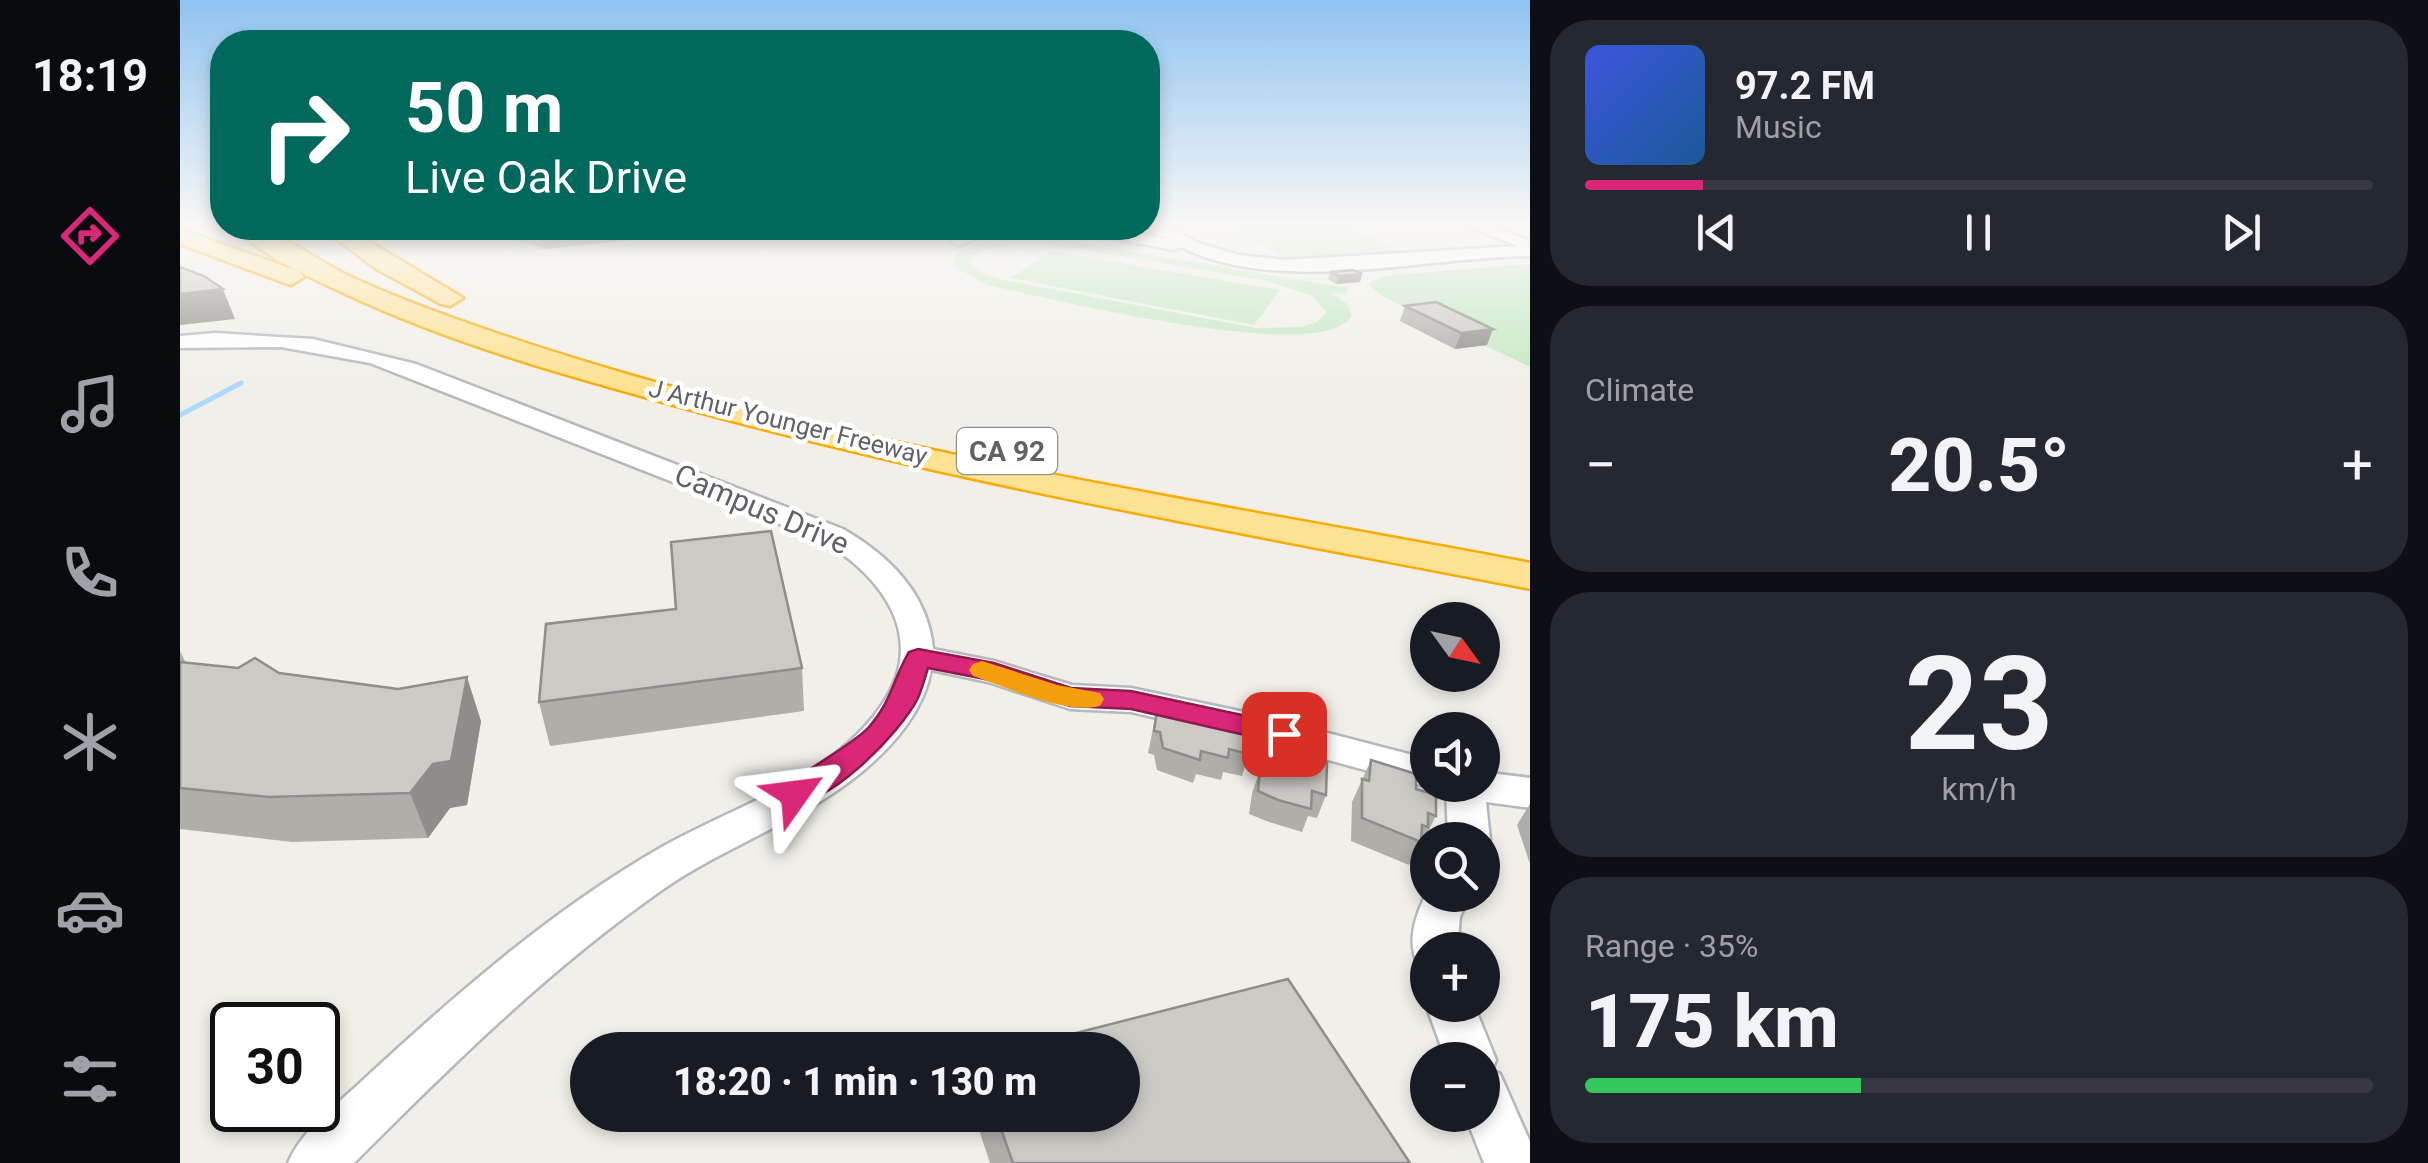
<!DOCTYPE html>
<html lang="en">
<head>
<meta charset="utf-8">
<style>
  :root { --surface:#171b24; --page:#242831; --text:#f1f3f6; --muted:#9ea1a6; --line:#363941; --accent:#db2777 }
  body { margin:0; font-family:Roboto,sans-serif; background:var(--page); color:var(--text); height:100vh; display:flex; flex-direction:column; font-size:38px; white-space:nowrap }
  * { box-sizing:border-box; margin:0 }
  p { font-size:32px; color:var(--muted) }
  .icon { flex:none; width:55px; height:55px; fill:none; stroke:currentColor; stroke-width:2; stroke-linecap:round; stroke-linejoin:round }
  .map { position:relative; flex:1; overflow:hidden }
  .sheet { display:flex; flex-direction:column; gap:20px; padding:20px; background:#0d0f14; width:898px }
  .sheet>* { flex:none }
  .hud { position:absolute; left:30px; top:30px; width:950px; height:210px; border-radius:40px; box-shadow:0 5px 15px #0003; background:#00695c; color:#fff; overflow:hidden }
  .needle { width:65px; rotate:123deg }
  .controls { position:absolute; left:1230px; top:602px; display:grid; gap:20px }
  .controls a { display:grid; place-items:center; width:90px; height:90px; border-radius:50%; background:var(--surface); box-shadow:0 5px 15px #0003; font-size:50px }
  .speed { position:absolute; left:30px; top:1002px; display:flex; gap:20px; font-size:50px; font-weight:700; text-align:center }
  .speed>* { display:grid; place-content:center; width:130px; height:130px; border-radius:50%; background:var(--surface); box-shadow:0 5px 15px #0003; line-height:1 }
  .speed .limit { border:5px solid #111; border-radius:15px; background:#fff; color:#111 }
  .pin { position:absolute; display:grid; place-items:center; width:85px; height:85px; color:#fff; margin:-42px; border-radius:20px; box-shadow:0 5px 15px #0006 }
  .me { position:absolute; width:110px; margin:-55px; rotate:59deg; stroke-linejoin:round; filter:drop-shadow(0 0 8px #0008) }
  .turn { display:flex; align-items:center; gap:35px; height:210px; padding:0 30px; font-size:45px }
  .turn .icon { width:130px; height:130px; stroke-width:2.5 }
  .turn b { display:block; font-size:70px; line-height:85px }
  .big { font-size:75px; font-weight:800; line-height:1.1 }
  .sheet .tile { flex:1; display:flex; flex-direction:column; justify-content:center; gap:15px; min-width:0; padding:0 35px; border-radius:40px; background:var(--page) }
  .sheet .dial { align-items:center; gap:0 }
  .dial b { font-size:130px; line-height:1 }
  .song { display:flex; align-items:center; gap:30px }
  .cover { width:120px; height:120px; border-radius:15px; background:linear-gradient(135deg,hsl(230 70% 55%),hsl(210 70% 35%)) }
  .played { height:10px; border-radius:5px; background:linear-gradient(90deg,var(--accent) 15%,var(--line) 15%) }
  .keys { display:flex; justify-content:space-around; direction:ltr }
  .heat { display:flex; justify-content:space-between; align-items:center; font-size:55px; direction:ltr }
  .charge { height:15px; border-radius:8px; background:linear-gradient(90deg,#34c759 35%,var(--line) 0) }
  .trip { position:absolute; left:390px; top:1032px; width:570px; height:100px; border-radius:50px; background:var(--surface); box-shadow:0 5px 15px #0003; font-weight:800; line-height:100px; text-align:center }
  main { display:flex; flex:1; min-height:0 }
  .dock { display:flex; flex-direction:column; width:180px; justify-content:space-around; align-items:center; background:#090b0e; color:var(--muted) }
  .dock .icon { width:70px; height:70px }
  .dock .active { color:var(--accent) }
  .dock b { font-size:45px; color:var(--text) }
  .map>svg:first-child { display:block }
</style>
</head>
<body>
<main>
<nav class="dock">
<b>18:19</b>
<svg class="icon active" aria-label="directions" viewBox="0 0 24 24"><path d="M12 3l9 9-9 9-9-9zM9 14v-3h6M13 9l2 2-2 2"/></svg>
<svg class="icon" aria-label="music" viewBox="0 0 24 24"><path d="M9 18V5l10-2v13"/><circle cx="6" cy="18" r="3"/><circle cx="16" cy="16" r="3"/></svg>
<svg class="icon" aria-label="phone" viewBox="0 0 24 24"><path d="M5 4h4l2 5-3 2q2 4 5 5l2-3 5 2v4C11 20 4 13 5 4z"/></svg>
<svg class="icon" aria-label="climate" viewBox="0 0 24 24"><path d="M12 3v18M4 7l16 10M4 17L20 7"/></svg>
<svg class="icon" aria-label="car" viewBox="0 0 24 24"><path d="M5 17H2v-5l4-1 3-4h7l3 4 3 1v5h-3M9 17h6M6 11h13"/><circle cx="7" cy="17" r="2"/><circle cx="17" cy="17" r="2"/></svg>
<svg class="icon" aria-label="filters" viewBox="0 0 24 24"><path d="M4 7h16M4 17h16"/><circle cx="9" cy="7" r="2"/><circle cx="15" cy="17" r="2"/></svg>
</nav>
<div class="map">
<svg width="1351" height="1163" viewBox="0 0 1351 1163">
  <rect width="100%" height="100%" fill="#f1efe8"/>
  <!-- green -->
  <g fill="#c5e8c5" fill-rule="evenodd">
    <polygon points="1159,223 1223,252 1132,261 1108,259 1048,225"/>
    <path d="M836,232l332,56 -4,6 -13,-1 16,11 5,11c-26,53 -309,-18 -364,-30l-34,-18 -1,-9c17,-20 44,-14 63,-26zM838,244l44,2 205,35 46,15 13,16 -9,10 -16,5 -45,1 -257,-49 -17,-6 -11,-10 2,-7 17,-8z"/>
    <polygon points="871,251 1100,290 1074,325 831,278"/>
    <polygon points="1350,264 1350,367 1202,296 1188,284 1202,276"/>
  </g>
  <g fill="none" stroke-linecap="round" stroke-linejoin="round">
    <!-- stream -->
    <polyline stroke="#aadaff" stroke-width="5" points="0,415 61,383"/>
    <defs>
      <g id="minor">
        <path d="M968,223h12l38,20 41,12 47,5 232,-14 -54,-21 16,-2 48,17 3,16c-107,1 -252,40 -350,-9l-7,3 -89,-17 -39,2 -37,-7h96l62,11 -22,-11z"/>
        <polygon points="804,228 825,228 778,246 770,241"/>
        <path d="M35,333l98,6 103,25 427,165c46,27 85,64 90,120l61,12 78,24 59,3 127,27 170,44v26h7l-7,2 -170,-46 -127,-29 -61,-3 -82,-27 -57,-12c-7,40 -37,75 -67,100 -60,51 -138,75 -202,120 -113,79 -211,176 -308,273h-66c14,-34 49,-58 75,-83 92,-85 190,-171 299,-233 74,-42 172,-69 221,-144 45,-67 -2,-127 -60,-162l-453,-178 -89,-16 -101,1v-12z"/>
        <polygon points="1302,772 1351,778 1351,808 1306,802 1310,840 1302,852 1302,840 1268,840 1266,785 1302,785"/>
        <path d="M1248,890v5h41l-9,22 -3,33h-29v18l-10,-3c-12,-25 -2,-51 10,-75z"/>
        <polygon points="1248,1001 1248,1005 1294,1005 1316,1060 1312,1070 1320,1074 1351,1144 1351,1163 1304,1163 1285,1115 1302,1115 1302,1060 1266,1060 1246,1005"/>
      </g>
      <g id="highway">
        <path d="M56,228c40,-3 78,32 115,49 48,22 98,40 148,57 331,112 688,164 1032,229v26c-277,-54 -556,-102 -828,-176 -116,-32 -234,-63 -344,-113 -35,-16 -98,-43 -123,-72z"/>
        <polygon points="142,228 167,228 283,298 270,306 261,304 195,268"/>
        <polygon points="0,229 120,272 124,277 111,285 102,282 0,244"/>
      </g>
    </defs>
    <!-- minor casing -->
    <use href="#minor" stroke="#b5b8bc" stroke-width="5"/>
    <!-- highway casing -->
    <use href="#highway" stroke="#f9ab00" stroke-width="5"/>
    <!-- minor -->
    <use href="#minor" fill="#fff" fill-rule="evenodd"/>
    <!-- highway -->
    <use href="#highway" fill="#fde293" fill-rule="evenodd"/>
  </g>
  <!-- wall -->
  <g fill="#afaea9">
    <polygon points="298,228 456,228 457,239 364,249"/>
    <polygon points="1150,272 1182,274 1180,282 1156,284 1148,279"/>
    <polygon points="1225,306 1307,345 1275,349 1220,321"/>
    <polygon points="0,651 6,663 99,673 301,721 287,805 270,808 248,838 112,842 0,829"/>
    <polygon points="622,668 624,711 370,746 359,702"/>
    <polygon points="977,710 1069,754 1062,776 1043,772 1041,780 1016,774 1013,783 977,770 974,755 968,753"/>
    <polygon points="1094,736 1132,758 1146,795 1137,818 1128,816 1122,832 1089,822 1069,814 1072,793 1080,770 1083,771"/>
    <polygon points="1191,760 1236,789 1256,816 1244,839 1242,838 1229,865 1171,841 1172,802"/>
    <polygon points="1351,802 1351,867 1337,825"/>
    <polygon points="794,1115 942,1115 1230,1163 810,1163"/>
  </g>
  <!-- shaded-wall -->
  <g fill="#8f8d8a">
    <polygon points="360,228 456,228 457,239 364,249"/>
    <polygon points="1182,274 1180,282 1156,284 1159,276"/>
    <polygon points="43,289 55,319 0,325 0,294"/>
    <polygon points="1313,329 1307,345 1275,349 1281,333"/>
    <polygon points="287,677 301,721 287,805 270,808 248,838 230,793"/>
  </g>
  <!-- building -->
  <g fill="#cccac5" stroke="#8f8d8a" stroke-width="2.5">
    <polygon points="0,267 24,276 43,289 0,294"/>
    <polygon points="1173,270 1182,274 1159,276 1150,272"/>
    <polygon points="1256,302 1313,329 1281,333 1225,306"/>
    <polygon points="591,531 622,668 359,702 366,624 496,609 491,542"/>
    <polygon points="75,658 99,673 218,689 287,677 271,761 253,764 230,793 89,797 0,788 0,662 58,668"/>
    <polygon points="977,710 1071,732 1069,754 1049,749 1048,758 1021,751 1020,760 983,748 980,732 974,731"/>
    <polygon points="1094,736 1132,746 1132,758 1147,762 1146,795 1132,791 1131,809 1098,800 1078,791 1080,770 1086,772"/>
    <polygon points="1191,760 1236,774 1236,789 1256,795 1256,816 1248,813 1248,827 1242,825 1241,842 1182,818 1182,779 1189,781"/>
    <polygon points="1108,979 1230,1163 833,1163 816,1115 942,1115 942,1050 829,1050"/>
  </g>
  <!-- sky -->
  <linearGradient id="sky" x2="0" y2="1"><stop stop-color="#8fc3f1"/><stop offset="0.58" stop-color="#f9f8f5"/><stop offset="1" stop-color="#f9f8f5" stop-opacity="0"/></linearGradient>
  <rect width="1351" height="386" fill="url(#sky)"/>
  <!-- route -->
  <path fill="#db2777" stroke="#8e194d" stroke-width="2.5" d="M738,649l76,14 77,25 60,3 153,33 10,3 4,7 -4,7 -10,3 -153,-35 -61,-3 -80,-26 -62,-12c-3,10 -6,21 -10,30 -16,33 -95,116 -133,104l-5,-8c9,-16 69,-46 88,-66 24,-27 25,-49 41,-76z"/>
  <!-- slow -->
  <path fill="#f59e0b" d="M802,661l75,24 43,8 4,6 -4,7c-33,9 -94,-19 -127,-30l-4,-6 4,-6z"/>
  <g text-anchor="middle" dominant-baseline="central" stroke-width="9" stroke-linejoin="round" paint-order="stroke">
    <!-- far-street labels -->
    <g font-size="25" fill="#5f6368" stroke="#fff">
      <text transform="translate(608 422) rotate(14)">J Arthur Younger Freeway</text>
    </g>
    <!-- shield labels -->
    <rect fill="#fff" stroke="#8f9295" stroke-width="2.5" x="777" y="428" width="100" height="46" rx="8"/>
    <g font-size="28" font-weight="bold" fill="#5f6368">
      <text x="827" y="451">CA 92</text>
    </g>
    <!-- street labels -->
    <g font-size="30" fill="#5f6368" stroke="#fff">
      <text transform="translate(582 509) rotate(23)">Campus Drive</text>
    </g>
  </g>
</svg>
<div class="controls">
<a><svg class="needle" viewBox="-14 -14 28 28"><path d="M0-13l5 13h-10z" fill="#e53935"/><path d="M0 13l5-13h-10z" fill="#9ea1a6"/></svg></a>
<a><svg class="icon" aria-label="sound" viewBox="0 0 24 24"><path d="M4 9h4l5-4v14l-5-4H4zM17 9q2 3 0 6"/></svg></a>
<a><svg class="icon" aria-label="search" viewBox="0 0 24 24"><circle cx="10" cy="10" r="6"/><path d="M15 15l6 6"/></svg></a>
<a>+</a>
<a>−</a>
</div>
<div class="speed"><div class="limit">30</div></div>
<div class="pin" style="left:1104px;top:734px;background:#d93025"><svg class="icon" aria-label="arrive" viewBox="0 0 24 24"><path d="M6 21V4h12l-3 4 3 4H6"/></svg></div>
<svg class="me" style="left:615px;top:794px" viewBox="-20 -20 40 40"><path d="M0-17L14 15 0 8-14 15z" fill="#db2777" stroke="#fff" stroke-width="4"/></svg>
<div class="trip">18:20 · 1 min · 130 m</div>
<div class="hud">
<div class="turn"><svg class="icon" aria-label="right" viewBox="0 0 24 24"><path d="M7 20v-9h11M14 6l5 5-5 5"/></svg><div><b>50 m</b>Live Oak Drive</div></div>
</div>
</div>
<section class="sheet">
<div class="tile">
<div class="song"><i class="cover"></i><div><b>97.2 FM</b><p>Music</p></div></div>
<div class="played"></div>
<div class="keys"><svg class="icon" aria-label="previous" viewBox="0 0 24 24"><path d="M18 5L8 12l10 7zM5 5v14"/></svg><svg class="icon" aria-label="pause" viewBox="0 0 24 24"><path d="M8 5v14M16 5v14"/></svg><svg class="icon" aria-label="next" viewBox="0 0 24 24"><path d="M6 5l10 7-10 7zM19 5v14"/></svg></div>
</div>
<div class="tile"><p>Climate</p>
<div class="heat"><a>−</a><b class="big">20.5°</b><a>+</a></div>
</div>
<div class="tile dial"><b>23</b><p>km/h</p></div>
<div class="tile"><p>Range · 35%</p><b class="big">175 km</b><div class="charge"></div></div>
</section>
</main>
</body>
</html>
